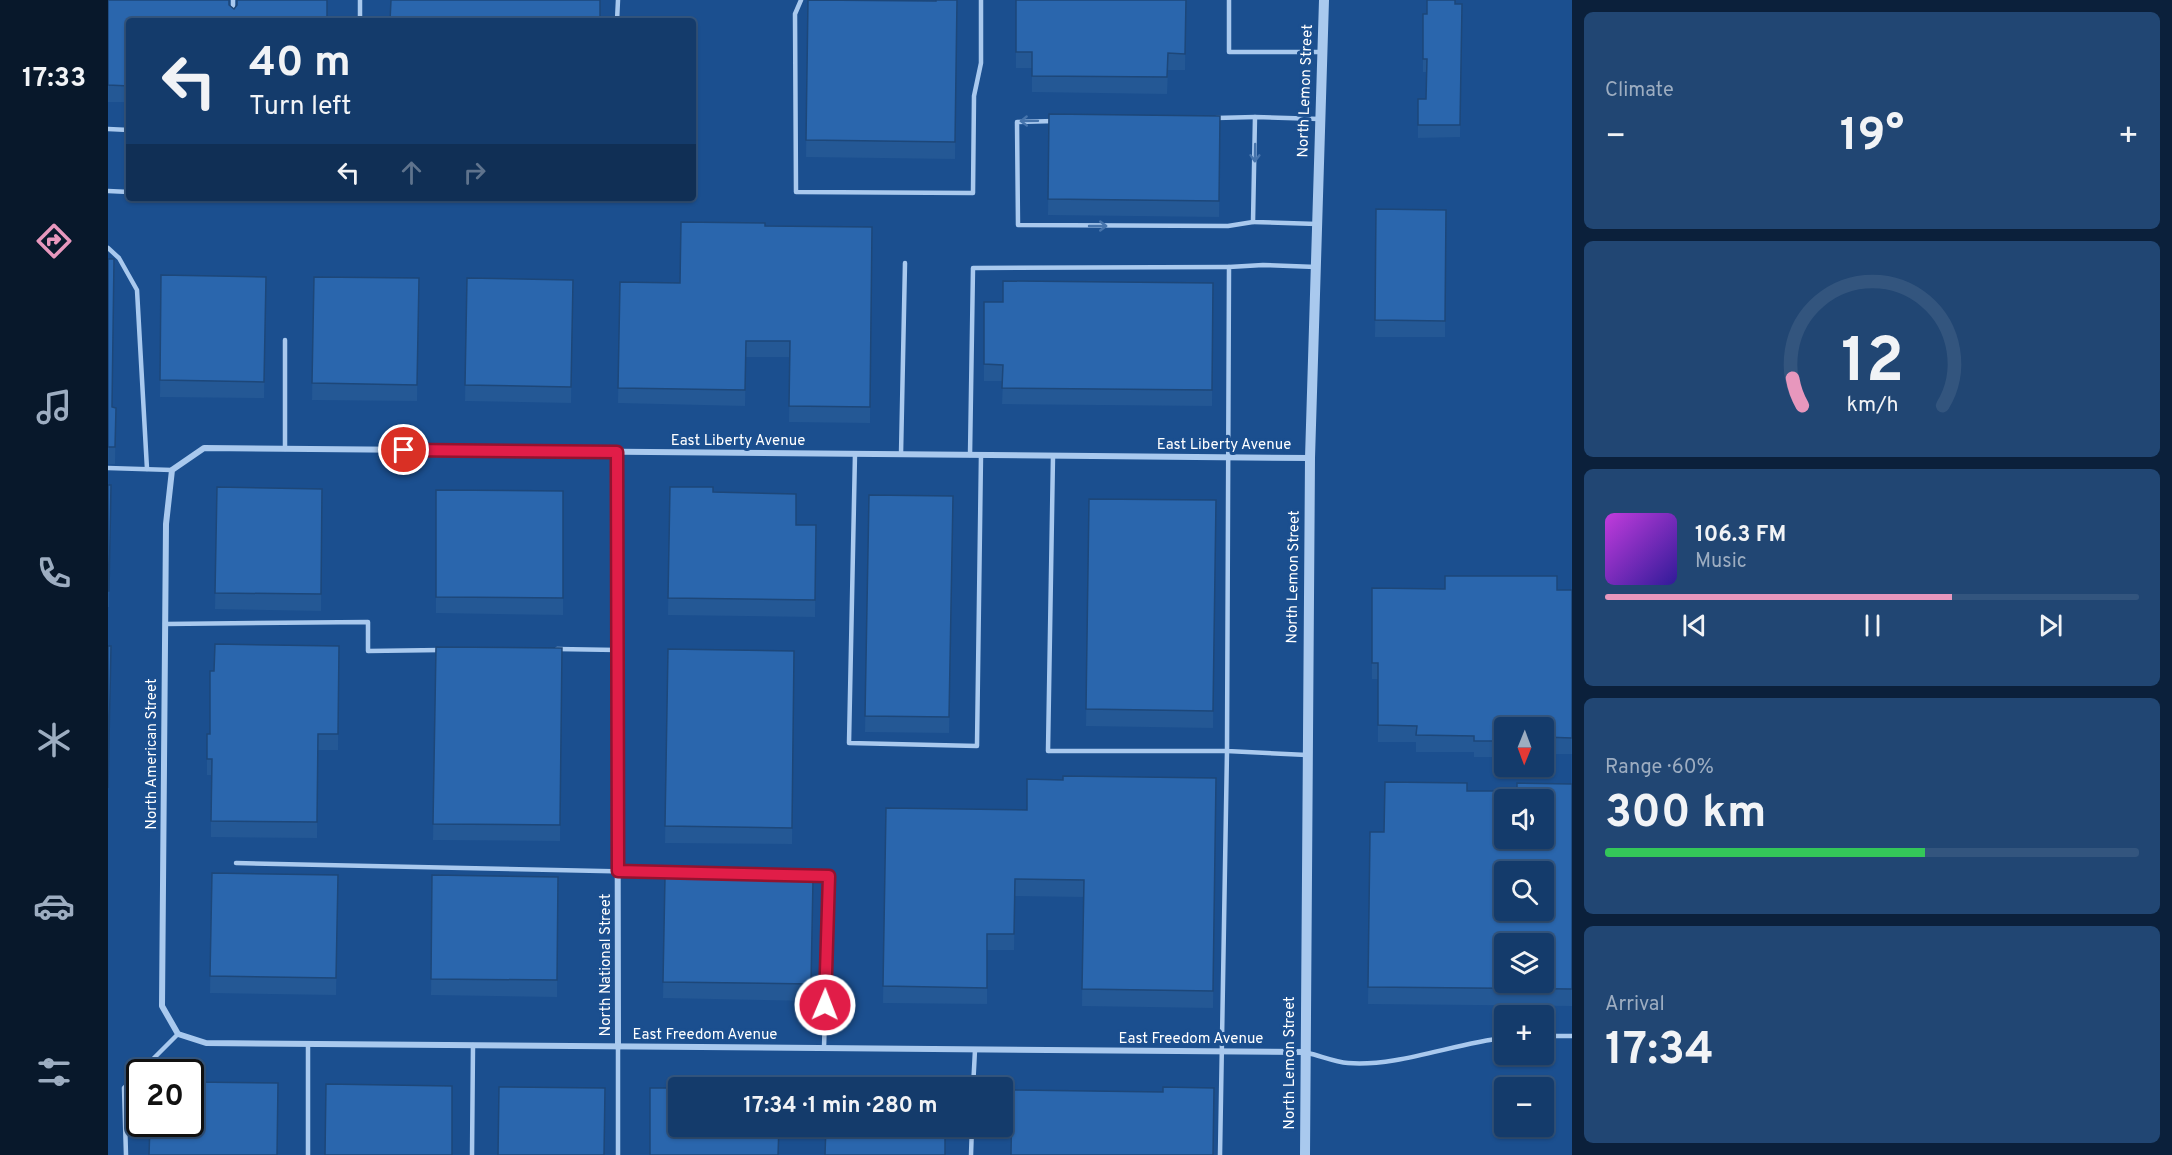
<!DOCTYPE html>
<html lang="en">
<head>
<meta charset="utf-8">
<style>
  :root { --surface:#143b6b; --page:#214673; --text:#f1f3f6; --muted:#9dadc1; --line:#33557e; --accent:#e797bd }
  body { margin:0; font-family:Overpass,sans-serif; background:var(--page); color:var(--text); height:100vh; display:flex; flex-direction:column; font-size:22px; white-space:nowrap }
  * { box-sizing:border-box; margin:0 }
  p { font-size:20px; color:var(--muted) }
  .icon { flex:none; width:33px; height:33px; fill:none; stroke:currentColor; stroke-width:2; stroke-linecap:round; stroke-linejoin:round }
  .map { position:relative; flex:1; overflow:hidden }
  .sheet { display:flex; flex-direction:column; gap:12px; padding:12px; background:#0b203b; width:600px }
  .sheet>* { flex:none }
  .banner { position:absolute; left:18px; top:18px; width:570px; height:183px; border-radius:6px; box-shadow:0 2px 4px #0004,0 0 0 2px var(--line); background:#143b6b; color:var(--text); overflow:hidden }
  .needle { width:39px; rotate:181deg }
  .fabs { position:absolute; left:1386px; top:717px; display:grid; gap:12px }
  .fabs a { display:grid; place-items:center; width:60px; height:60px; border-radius:6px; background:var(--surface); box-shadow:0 2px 4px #0004,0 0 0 2px var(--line); font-size:30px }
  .speed { position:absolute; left:18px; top:1059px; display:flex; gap:12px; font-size:30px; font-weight:700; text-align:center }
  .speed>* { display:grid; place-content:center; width:78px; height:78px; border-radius:50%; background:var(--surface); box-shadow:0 2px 4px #0004,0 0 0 2px var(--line); line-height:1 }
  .speed .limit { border:3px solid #111; border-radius:9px; background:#fff; color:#111 }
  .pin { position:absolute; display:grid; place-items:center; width:51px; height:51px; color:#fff; margin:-26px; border:3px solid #fff; border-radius:50%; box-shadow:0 2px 6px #0007 }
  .me { position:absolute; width:66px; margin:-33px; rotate:1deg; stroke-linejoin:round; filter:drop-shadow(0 0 4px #0008) }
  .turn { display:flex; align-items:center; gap:21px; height:126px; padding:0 24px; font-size:27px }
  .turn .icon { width:78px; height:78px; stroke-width:2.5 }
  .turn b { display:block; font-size:42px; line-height:51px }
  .lanes { display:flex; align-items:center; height:57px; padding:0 24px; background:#0003; justify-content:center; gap:30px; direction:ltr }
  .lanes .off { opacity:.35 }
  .big { font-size:45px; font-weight:700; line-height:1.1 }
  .sheet .widget { flex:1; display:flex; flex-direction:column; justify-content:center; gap:9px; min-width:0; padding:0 21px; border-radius:9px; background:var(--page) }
  .sheet .dial { align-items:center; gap:0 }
  .dial svg { height:156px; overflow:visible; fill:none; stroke:var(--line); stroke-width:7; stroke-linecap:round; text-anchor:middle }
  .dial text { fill:var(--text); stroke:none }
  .song { display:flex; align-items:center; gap:18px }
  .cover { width:72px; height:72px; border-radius:9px; background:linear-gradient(135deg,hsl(290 70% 55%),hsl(250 70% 35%)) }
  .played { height:6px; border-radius:3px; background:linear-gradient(90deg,var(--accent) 65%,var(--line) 65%) }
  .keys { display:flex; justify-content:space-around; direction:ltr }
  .heat { display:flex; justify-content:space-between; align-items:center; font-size:33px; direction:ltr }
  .charge { height:9px; border-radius:4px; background:linear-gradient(90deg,#34c759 60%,var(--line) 0) }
  .trip { position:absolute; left:560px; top:1077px; width:345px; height:60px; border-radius:6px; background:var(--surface); box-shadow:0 2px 4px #0004,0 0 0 2px var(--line); font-weight:700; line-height:60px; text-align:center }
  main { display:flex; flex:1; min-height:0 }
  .menu { display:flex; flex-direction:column; width:108px; justify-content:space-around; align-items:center; background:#08182b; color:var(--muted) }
  .menu .icon { width:42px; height:42px }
  .menu .selected { color:var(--accent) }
  .menu b { font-size:27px; color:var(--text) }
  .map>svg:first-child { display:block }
</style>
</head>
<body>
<main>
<nav class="menu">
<b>17:33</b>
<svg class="icon selected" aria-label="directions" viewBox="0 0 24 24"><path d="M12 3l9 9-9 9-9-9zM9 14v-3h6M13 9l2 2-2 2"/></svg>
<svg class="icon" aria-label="music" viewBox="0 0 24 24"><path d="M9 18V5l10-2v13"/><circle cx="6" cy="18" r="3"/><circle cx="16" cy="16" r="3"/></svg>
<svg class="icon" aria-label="phone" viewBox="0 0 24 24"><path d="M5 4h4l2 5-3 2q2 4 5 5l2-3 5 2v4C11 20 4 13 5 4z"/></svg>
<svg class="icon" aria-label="climate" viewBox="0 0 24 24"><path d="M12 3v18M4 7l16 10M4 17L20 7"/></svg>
<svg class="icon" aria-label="car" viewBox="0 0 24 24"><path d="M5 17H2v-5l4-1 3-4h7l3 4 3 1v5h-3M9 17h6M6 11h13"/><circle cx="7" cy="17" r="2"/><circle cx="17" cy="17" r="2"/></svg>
<svg class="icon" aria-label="filters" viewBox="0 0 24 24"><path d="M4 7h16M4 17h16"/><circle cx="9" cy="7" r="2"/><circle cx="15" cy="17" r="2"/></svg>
</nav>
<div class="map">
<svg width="1464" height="1155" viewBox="0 0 1464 1155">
  <rect width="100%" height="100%" fill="#1b4f8f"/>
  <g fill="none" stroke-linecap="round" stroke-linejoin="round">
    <!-- service -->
    <g stroke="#a9c9ee" stroke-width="4.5">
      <polyline points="693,0 687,14 688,192 865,193 866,96 873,63 873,0"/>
      <polyline points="1121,0 1121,52 1214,52"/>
      <polyline points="125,21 125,0"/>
      <polyline points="252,21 252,0"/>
      <polyline points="509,21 510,0"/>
      <polyline points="1108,118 1147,117"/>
      <polyline points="947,121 909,122 910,225 1120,226 1145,222"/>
      <polyline points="0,129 21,130"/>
      <polyline points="0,191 21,192"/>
      <polyline points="1209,224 1145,222 1147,117 1212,119"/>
      <polyline points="0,248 11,258 29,290 39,469"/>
      <polyline points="177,340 177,449"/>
      <polyline points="747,454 741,743 869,746 873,455"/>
      <polyline points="793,454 797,263"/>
      <polyline points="862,455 865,268 1121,267"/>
      <polyline points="945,456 940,751 1119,751 1112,1155"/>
      <polyline points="0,468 64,470"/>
      <polyline points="57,624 260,622 260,651 333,650"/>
      <polyline points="449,649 509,650"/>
      <polyline points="1199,755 1119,751 1121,267 1155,265 1208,267"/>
      <polyline points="128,863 721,876 716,1048"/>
      <polyline points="1436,1036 1464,1036"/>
      <polyline points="510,1047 510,1155"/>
      <path d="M1200,1053c13,3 27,9 40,10 50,4 107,-20 156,-25"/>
      <polyline points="32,1072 70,1034"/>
      <polyline points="865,1088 867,1050"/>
      <polyline points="18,1155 16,1088 32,1073"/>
      <polyline points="200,1155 200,1044"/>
      <polyline points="364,1155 365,1045"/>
      <polyline points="863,1155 864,1126"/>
    </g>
    <!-- minor -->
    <g stroke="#a9c9ee" stroke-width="6">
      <polyline points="509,452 510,1047"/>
      <polyline points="1197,1052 98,1043 70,1034 54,1006 58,524 64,470 96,448 1202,458"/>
    </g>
    <!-- tertiary -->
    <polyline stroke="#a9c9ee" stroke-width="10" points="1197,1155 1202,458 1216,0"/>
  </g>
  <!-- wall -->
  <g fill="#245895">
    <polygon points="0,0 121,5 126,9 21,21 21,102 0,102"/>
    <polygon points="700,0 828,1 849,0 847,159 698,157"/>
    <polygon points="908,0 1078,0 1077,70 1060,70 1059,94 924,92 924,68 908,68"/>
    <polygon points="1347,4 1354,4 1352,137 1310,138 1310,99 1318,99 1319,72 1315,72 1315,14 1319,14"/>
    <polygon points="941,114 1112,116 1111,217 940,215"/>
    <polygon points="1268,209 1338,210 1337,337 1267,337"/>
    <polygon points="657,226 764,227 762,423 681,422 682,357 638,357 637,406 510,403 512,282 572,283"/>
    <polygon points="0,259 4,407 8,408 7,464 0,464"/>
    <polygon points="53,275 158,277 156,398 52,397"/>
    <polygon points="206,277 311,278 309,401 204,400"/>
    <polygon points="359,278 465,280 463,403 357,401"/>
    <polygon points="1105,283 1104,406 894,404 895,381 876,381 876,302 895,302"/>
    <polygon points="0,485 3,485 1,607 0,607"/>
    <polygon points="109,487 214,489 213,611 107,609"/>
    <polygon points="562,487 605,492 688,525 708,525 707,617 560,615"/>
    <polygon points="328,490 455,491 455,615 328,613"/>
    <polygon points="761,495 845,496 841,733 757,732"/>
    <polygon points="981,499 1108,500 1105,728 978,726"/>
    <polygon points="1264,588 1464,590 1464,754 1436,754 1436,728 1396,728 1396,757 1366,757 1366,752 1308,752 1308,742 1270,742 1270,679 1264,679"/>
    <polygon points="231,646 230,750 210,750 209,838 103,837 103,775 99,775 99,734 102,734 106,671"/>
    <polygon points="328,647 454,648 452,841 325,840"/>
    <polygon points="560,649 686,651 684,844 557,843"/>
    <polygon points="1108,778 1105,1008 974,1006 975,897 907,896 906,950 879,950 879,1004 775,1003 778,808 919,810 955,780"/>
    <polygon points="1464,784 1464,1006 1260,1004 1262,832 1276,832 1359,791 1409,791"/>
    <polygon points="104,873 230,875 228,995 102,993"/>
    <polygon points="324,875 450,877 449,997 323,995"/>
    <polygon points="557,877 705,879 703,1001 555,998"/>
  </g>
  <!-- building -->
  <g fill="#2a66ad" stroke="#1d4779" stroke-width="1.5" fill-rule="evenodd">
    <polygon points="0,0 121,0 121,5 126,9 129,5 129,0 219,0 219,21 21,21 21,86 0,85"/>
    <polygon points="283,0 492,0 492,21 282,21"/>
    <polygon points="700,0 828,1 828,0 849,0 847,142 698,140"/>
    <polygon points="908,0 1078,0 1077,54 1060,53 1059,77 924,76 924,52 908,52"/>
    <polygon points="1319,0 1347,0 1347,4 1354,4 1352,125 1310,125 1310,99 1318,99 1319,59 1315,59 1315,14 1319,14"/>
    <polygon points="941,114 1112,116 1111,201 940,199"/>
    <polygon points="1268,209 1338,210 1337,321 1267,320"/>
    <polygon points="573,222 657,223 657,226 764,227 762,407 681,406 682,341 638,341 637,390 510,388 512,282 572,283"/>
    <polygon points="0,259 6,259 4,407 8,408 7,447 0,447"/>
    <polygon points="53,275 158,277 156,382 52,380"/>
    <polygon points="206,277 311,278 309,385 204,383"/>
    <polygon points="359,278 465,280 463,387 357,385"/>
    <polygon points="895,281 1105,283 1104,390 894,388 895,365 876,364 876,302 895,302"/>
    <polygon points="0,485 3,485 1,591 0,591"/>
    <polygon points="109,487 214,489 213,594 107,593"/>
    <polygon points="562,487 605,487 605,492 688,494 688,525 708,525 707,600 560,598"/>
    <polygon points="328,490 455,491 455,598 328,597"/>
    <polygon points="761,495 845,496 841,717 757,716"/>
    <polygon points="981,499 1108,500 1105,711 978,709"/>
    <polygon points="1337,576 1449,576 1449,590 1464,590 1464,738 1436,737 1436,728 1396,728 1396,741 1366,741 1366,736 1308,735 1309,726 1270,725 1270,663 1264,663 1264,588 1337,589"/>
    <polygon points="107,644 231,646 230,734 210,734 209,822 103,821 104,759 99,759 99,734 102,734 102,671 106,671"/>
    <polygon points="0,646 3,646 0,788"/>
    <polygon points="328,647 454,648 452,825 325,824"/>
    <polygon points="560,649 686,651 684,828 557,826"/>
    <polygon points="955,776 1108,778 1105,991 974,989 976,880 907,879 906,934 879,934 879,988 775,986 778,808 919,810 919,779 955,780"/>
    <path d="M1277,782l82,1v8h50v-8l55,1v205l-204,-2 2,-155h14zM1396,800h40v38h-40zM1396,872h40v38h-40zM1396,944h40v38h-40z"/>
    <polygon points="104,873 230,875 228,978 102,976"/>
    <polygon points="324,875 450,877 449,980 323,979"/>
    <polygon points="557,877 705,879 703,984 555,982"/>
    <polygon points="82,1077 85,1077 85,1082 170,1083 169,1155 41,1155 42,1124 82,1124"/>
    <polygon points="218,1084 344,1086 344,1155 217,1155"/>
    <rect x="586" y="1084" width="42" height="4"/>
    <polygon points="391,1087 497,1088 496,1155 390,1155"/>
    <polygon points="1055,1087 1106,1088 1105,1155 903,1155 904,1090 1055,1092"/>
    <polygon points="542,1088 570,1088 570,1126 671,1126 670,1155 542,1155"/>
    <polygon points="718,1126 837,1126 837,1155 717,1155"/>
  </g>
  <!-- one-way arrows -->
  <defs><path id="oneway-shaft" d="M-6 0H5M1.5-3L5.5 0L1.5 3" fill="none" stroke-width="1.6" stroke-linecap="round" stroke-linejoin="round" transform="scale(1.5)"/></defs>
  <g stroke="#4674ac">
    <use href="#oneway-shaft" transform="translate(921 121) rotate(179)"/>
    <use href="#oneway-shaft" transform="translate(1147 153) rotate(91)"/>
    <use href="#oneway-shaft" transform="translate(990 226)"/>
  </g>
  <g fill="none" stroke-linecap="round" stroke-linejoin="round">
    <defs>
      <polyline id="route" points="296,450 509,452 510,871 721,876 717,1005"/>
    </defs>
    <!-- route casing -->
    <use href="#route" stroke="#92132f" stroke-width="15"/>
    <!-- route -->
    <use href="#route" stroke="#e11d48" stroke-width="10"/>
  </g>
  <g text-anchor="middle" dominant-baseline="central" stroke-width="6" stroke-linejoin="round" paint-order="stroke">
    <!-- street labels -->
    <g font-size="15" fill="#fff" stroke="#1b4f8f">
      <text transform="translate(1198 91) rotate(-88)">North Lemon Street</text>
      <text x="630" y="441">East Liberty Avenue</text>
      <text x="1116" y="445">East Liberty Avenue</text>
      <text transform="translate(1186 577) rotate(-89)">North Lemon Street</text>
      <text transform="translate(44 754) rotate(-90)">North American Street</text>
      <text transform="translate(498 965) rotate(-90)">North National Street</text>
      <text x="597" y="1035">East Freedom Avenue</text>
      <text x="1083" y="1039">East Freedom Avenue</text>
      <text transform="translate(1182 1063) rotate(-90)">North Lemon Street</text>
    </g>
  </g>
</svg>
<div class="fabs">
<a><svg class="needle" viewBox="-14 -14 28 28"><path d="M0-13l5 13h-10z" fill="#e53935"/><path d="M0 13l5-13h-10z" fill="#9dadc1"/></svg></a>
<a><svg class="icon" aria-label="sound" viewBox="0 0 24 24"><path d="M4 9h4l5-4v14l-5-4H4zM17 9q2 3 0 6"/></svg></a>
<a><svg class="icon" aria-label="search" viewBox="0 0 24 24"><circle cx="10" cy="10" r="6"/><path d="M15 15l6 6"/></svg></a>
<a><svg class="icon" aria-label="layers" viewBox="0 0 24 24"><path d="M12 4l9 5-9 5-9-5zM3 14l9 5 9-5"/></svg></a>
<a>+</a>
<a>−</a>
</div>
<div class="speed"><div class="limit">20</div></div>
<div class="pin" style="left:296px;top:450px;background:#d93025"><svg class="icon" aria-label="arrive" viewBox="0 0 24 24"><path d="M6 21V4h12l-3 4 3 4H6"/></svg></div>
<svg class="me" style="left:717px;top:1005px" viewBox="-20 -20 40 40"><circle r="17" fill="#e11d48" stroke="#fff" stroke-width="3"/><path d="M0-11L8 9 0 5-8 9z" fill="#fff"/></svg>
<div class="trip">17:34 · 1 min · 280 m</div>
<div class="banner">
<div class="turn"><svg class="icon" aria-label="left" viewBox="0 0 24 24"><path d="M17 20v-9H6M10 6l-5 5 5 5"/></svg><div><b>40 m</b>Turn left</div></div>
<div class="lanes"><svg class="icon" aria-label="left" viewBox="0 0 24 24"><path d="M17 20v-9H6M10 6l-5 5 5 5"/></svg><svg class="icon off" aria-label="ahead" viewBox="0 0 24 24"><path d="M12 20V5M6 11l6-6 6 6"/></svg><svg class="icon off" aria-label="right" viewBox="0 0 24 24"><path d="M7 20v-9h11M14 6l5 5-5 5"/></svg></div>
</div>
</div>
<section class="sheet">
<div class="widget"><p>Climate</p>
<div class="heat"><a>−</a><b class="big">19°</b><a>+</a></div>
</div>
<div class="widget dial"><svg viewBox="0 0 100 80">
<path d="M14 69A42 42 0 1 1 86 69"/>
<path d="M14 69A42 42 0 0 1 9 55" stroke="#e797bd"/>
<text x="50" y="56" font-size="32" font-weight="700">12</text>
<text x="50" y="72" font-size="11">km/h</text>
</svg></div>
<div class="widget">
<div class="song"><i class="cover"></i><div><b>106.3 FM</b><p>Music</p></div></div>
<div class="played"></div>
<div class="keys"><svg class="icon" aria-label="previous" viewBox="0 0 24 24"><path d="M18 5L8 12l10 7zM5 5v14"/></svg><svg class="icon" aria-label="pause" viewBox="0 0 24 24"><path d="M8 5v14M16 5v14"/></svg><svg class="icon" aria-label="next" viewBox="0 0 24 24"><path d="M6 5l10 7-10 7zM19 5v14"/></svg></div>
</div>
<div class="widget"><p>Range · 60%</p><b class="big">300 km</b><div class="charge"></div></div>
<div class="widget"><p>Arrival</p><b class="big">17:34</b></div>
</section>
</main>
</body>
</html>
